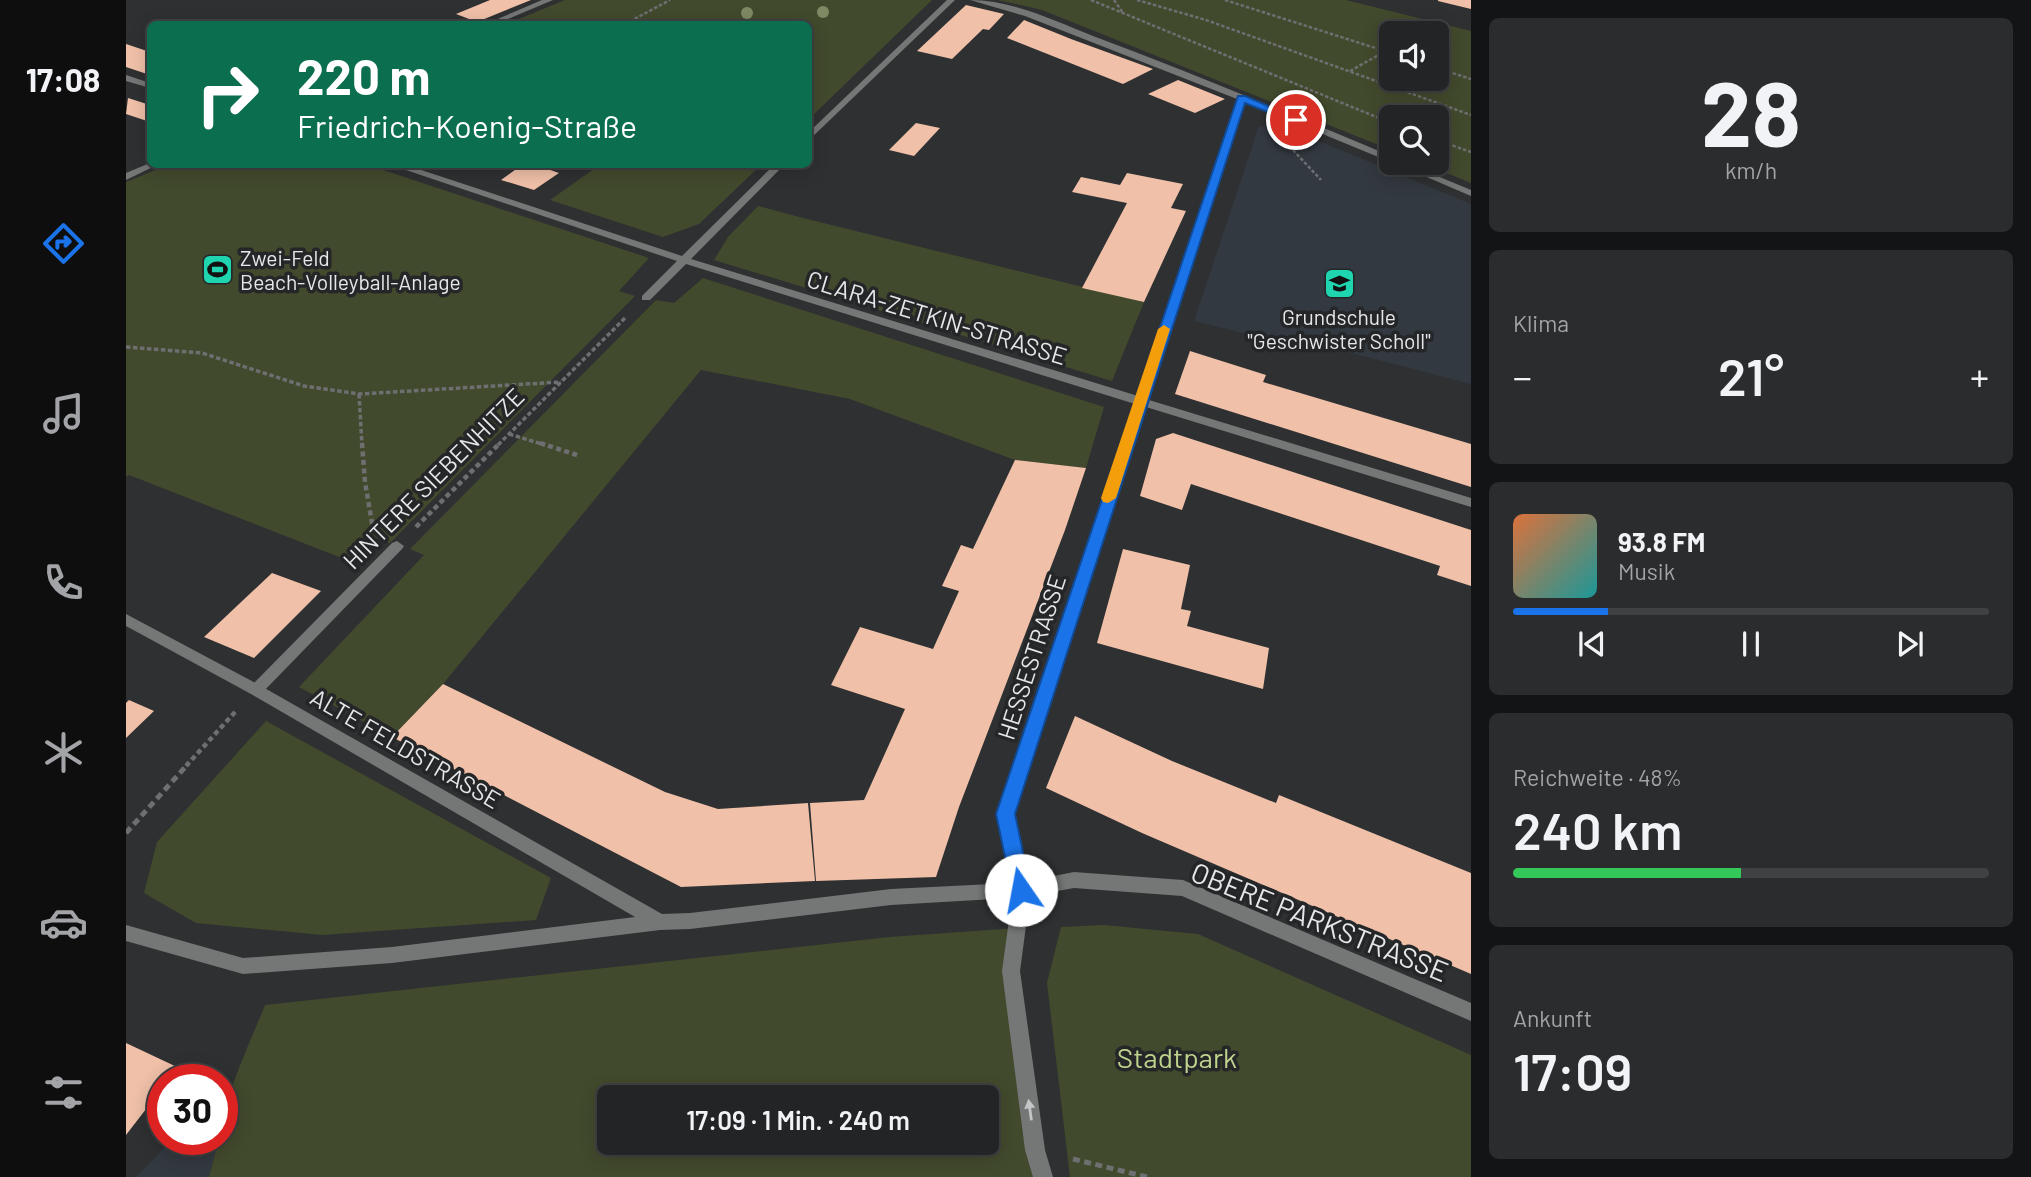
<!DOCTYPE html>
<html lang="de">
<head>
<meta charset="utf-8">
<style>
  :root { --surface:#222426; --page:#2a2c2e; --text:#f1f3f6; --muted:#a2a4a7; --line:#3f4143; --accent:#1a73e8 }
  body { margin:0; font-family:Barlow,sans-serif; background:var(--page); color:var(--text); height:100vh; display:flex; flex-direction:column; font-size:26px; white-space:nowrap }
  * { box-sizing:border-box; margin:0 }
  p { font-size:23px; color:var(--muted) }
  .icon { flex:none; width:38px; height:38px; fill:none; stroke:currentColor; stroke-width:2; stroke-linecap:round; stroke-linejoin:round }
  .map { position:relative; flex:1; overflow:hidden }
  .drawer { display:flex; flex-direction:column; gap:18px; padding:18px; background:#131415; width:560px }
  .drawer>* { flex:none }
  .guide { position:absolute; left:21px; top:21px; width:665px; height:147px; border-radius:10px; box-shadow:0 4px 18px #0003,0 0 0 2px var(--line); background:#0b6e4f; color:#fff; overflow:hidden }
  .controls { position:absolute; left:1253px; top:21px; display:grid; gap:14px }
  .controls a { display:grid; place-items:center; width:70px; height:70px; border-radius:10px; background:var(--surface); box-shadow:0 4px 18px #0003,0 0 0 2px var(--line); font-size:35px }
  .speed { position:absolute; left:21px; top:1064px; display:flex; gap:14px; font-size:35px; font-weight:700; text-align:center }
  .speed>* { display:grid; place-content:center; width:91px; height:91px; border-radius:50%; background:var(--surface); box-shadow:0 4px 18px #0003,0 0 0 2px var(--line); line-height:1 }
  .speed .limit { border:10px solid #d22; background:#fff; color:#111 }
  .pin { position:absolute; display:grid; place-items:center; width:60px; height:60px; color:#fff; margin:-30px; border:4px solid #fff; border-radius:50%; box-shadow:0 2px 7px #0007 }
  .me { position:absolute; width:77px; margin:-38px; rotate:348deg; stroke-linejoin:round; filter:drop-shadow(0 0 5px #0008) }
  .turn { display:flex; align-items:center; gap:24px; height:147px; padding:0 35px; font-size:32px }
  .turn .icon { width:91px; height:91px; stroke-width:2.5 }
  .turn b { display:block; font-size:49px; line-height:60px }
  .big { font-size:52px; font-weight:600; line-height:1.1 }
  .drawer .card { flex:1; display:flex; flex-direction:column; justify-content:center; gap:10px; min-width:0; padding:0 24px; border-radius:10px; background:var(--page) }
  .drawer .dial { align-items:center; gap:0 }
  .dial b { font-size:91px; line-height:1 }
  .song { display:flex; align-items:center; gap:21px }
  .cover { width:84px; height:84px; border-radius:10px; background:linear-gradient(135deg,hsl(20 70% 55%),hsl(180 70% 35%)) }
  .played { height:7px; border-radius:4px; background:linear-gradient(90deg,var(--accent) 20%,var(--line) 20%) }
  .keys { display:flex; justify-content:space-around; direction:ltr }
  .heat { display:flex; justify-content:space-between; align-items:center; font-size:38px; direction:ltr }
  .charge { height:10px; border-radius:5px; background:linear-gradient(90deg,#34c759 48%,var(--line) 0) }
  .trip { position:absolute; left:471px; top:1085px; width:402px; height:70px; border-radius:10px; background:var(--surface); box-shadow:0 4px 18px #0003,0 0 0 2px var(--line); font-weight:600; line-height:70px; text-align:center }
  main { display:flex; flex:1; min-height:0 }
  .tab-bar { display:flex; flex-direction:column; width:126px; justify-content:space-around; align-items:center; background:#0e0e0f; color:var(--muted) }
  .tab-bar .icon { width:49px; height:49px }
  .tab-bar .current { color:var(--accent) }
  .tab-bar b { font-size:32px; color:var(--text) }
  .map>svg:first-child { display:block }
</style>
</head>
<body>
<main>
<nav class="tab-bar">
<b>17:08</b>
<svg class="icon current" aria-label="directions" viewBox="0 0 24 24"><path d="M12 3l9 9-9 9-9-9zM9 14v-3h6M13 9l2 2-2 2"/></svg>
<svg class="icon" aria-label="music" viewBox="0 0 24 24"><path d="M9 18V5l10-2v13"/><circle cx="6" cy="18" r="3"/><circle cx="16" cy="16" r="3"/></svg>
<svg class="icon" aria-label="phone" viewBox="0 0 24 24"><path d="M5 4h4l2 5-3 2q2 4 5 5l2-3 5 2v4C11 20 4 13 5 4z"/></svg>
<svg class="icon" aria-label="climate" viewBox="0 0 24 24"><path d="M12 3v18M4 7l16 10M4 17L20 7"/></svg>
<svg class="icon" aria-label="car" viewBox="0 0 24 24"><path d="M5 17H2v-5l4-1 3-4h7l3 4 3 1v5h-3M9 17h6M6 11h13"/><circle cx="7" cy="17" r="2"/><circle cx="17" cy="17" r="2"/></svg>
<svg class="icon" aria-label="filters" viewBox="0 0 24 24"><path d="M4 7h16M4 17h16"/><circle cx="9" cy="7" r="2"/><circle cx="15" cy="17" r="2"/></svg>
</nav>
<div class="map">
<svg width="1345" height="1177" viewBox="0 0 1345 1177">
  <rect width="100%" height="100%" fill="#2e3032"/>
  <!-- built -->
  <g fill="#333940">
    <polygon points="1152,124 1345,204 1345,384 1198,346 1163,344 1068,321 1133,126"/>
    <polygon points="47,1139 93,1139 83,1177 10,1177"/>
  </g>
  <!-- green -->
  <g fill="#424a2d" fill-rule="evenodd">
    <polygon points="439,0 806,0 683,119 682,24 381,24"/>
    <path d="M872,0h348l125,31v152l-49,-20h15v-46h-46v33l-349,-140zM1265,33h46v46h-46z"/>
    <polygon points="475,164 635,164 635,165 573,224 537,237 424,200"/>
    <polygon points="42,165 242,165 523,258 493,291 509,296 264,543 249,538 226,562 3,475 0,477 0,182"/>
    <polygon points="632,206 681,219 1018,302 986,381 588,260 602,237"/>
    <polygon points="577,278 978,407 960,468 889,460 724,399 575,370 317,684 266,737 173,687 298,555 284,549 530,300 548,303"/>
    <polygon points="140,721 425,878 410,920 196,935 70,923 18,893 31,842"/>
    <polygon points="978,925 1072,934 1345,1055 1345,1177 944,1177 921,983 935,927"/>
    <path d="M891,928l-6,43 32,206h-834l10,-38h3c0,-40 28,-96 43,-134l625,-68zM483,1097h378v46h-378z"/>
  </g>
  <!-- building -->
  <g fill="#f0c0a8">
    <polygon points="364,0 405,0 351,22 330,14"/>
    <polygon points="1312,0 1345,0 1345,9 1312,1"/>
    <polygon points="840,5 878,14 863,30 857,29 826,59 791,51"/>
    <polygon points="898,20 945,39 1027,69 997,84 881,38"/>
    <polygon points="0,44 24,52 24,75 0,67"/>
    <polygon points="1052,80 1099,99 1069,113 1022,94"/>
    <polygon points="2,98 24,105 24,122 0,114"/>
    <polygon points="790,123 814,128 788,156 763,150"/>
    <polygon points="397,164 407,164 433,173 408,190 375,180"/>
    <polygon points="1001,173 1057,184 1045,208 1060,211 1018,302 956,288 1001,203 946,192 955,177 994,185"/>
    <polygon points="1064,351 1140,375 1137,382 1345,444 1345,487 1049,394"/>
    <polygon points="1047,433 1345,530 1345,586 1311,575 1314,566 1065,484 1056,510 1014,496 1030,439"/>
    <polygon points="889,460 960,468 939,530 833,807 810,877 690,881 684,803 738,800 779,709 705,685 734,627 807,649 833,591 816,586 835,545 847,549"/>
    <polygon points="997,549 1064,565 1055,609 1065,611 1061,626 1143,648 1137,689 971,643"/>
    <polygon points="146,573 195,591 128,658 78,637"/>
    <polygon points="317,684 539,792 592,809 682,803 689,881 555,887 266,737"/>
    <polygon points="3,700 28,711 0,738 0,703"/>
    <polygon points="949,716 1046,761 1150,803 1153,795 1345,873 1345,974 1016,833 920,788"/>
    <polygon points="0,1043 51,1067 42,1080 37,1080 37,1087 0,1135"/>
  </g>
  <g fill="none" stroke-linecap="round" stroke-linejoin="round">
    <!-- path-far3 -->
    <g stroke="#6d6f71" stroke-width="2.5" stroke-dasharray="3.5 2" stroke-linecap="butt">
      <polyline points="965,0 1265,123"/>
      <polyline points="988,0 997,13"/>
      <polyline points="1011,0 1080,20 1345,115"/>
      <polyline points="1099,0 1265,53"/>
      <polyline points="499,24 544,0"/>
      <polyline points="1311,68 1345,79"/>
      <polyline points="1224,71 1258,52"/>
      <polyline points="1311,140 1345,152"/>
      <polyline points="1167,150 1195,180"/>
    </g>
    <!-- path-far2 -->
    <g stroke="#6d6f71" stroke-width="3.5" stroke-dasharray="4.5 2.5" stroke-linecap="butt">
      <polyline points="0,347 76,353 178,386 233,394 435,382"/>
      <polyline points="233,394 236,445"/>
      <polyline points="383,434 419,445"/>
      <polyline points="372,445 499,318"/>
    </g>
    <!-- path-far1 -->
    <g stroke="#6d6f71" stroke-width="4.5" stroke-dasharray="5 3.5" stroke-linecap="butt">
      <polyline points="236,443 239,482 247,529"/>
      <polyline points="414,443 451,455"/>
      <polyline points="290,527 374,443"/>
      <polyline points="60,766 110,711"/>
    </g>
    <!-- path -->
    <g stroke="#6d6f71" stroke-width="5" stroke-dasharray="7 4.5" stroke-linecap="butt">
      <polyline points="0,833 62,764"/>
      <polyline points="947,1159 1021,1177"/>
    </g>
    <!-- lane -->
    <g fill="#757676" fill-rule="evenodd">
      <polygon points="24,163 24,164 33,164 0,180 0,173"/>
      <polygon points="271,541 278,546 276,549 135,694 125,694 122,690 125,686 266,543"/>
    </g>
    <!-- street -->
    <g fill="#757676" fill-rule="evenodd">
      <polygon points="416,0 427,0 370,24 360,24"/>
      <polygon points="821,0 829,0 682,141 682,133"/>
      <path d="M844,0c42,0 85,21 123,36 100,37 199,79 298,120v6l-3,-1 -143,-59 -96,298 322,98v9l-325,-100 -132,407 15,67 45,-9 109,8 288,123v18l-289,-125 -108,-8 -44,8 -10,75 25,179 8,27h-20l-8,-27 -23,-179 10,-73 -121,7 -201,24 -30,1 -268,33 -149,11 -117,-33v-16l117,33 149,-11 243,-30 -384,-223 -125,-68v-12l135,72 401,228 28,-1 201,-24 121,-6 -14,-69 137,-410 -449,-140 -36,36h-8v-4l35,-35 -289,-97h15l279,92 93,-92h10l-94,95 447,137 99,-297 -212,-83z"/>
      <polygon points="0,75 24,83 24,88 0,81"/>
      <polygon points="1268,163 1280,163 1345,190 1345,196"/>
    </g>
  </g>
  <!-- trees -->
  <g fill="#7e8a64">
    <circle cx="697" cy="12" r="6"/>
    <circle cx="621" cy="13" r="6"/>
  </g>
  <!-- one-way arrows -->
  <defs><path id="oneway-solid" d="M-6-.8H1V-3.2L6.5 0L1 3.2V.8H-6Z" transform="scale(1.75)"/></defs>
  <use fill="#c4c5c6" href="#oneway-solid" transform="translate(904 1110) rotate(-98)"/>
  <!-- route -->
  <polygon fill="#1a73e8" stroke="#114b97" stroke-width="2" points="1112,96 1119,96 1175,120 1167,122 1119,103 889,814 905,890 902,896 895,898 889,896 886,890 870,814"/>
  <!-- slow -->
  <polygon fill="#f59e0b" points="1038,325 1044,329 990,498 982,503 977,502 975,498 1032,329"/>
  <!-- icons -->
  <defs>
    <symbol id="stadium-square" viewBox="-11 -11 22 22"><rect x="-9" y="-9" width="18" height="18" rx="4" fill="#1fd5b0" stroke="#242628"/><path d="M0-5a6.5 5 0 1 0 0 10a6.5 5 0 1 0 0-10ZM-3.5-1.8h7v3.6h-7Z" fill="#111"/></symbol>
    <symbol id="school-square" viewBox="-11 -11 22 22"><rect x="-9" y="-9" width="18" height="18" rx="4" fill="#1fd5b0" stroke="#242628"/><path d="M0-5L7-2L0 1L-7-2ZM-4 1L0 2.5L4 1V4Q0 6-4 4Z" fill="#111"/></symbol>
  </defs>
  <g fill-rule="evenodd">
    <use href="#stadium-square" x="74" y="252" width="35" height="35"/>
    <use href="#school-square" x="1196" y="266" width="35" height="35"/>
  </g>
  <g text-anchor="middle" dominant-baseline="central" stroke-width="7" stroke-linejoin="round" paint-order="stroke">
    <!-- far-poi labels -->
    <g font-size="21" fill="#e6e7e9" stroke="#242628" text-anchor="start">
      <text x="114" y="257">Zwei-Feld<tspan x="114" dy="24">Beach-Volleyball-Anlage</tspan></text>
      <text x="1213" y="316" text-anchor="middle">Grundschule<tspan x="1213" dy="24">"Geschwister Scholl"</tspan></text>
    </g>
    <!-- street labels -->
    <g font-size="24" fill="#e6e7e9" stroke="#242628">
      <text transform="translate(811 317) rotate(17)">CLARA-ZETKIN-STRASSE</text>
      <text transform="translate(307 478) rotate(-45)">HINTERE SIEBENHITZE</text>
      <text transform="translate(905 657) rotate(-72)">HESSESTRASSE</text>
      <text transform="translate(280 748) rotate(30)">ALTE FELDSTRASSE</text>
    </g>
    <!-- near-street labels -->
    <g font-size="28" fill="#e6e7e9" stroke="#242628">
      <text transform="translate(1194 921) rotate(22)">OBERE PARKSTRASSE</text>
    </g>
    <!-- near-park labels -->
    <g font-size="28" fill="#bfd38d" stroke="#242628">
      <text x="1051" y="1057">Stadtpark</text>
    </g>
  </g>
</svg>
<div class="controls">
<a><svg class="icon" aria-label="sound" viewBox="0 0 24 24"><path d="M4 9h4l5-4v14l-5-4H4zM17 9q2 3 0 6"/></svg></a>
<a><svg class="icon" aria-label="search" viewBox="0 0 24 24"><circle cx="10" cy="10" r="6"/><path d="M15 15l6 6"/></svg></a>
</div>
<div class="speed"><div class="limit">30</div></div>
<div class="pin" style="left:1170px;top:120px;background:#d93025"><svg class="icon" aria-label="arrive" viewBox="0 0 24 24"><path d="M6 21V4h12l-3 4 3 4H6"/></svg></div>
<svg class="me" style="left:895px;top:890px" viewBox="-20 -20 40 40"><circle r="19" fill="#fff"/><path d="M0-13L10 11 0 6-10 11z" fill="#1a73e8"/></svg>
<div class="trip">17:09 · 1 Min. · 240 m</div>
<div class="guide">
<div class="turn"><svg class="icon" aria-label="right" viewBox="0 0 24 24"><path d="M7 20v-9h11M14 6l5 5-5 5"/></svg><div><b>220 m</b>Friedrich-Koenig-Straße</div></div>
</div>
</div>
<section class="drawer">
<div class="card dial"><b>28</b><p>km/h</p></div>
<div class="card"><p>Klima</p>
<div class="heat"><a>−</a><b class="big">21°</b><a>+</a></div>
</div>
<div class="card">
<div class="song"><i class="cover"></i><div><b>93.8 FM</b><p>Musik</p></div></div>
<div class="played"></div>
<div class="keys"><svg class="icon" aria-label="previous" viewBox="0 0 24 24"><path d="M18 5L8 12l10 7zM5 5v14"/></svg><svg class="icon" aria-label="pause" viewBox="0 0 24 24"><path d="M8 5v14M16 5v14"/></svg><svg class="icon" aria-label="next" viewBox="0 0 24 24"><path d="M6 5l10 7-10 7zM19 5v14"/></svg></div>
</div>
<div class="card"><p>Reichweite · 48%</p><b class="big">240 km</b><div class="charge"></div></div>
<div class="card"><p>Ankunft</p><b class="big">17:09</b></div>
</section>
</main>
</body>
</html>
